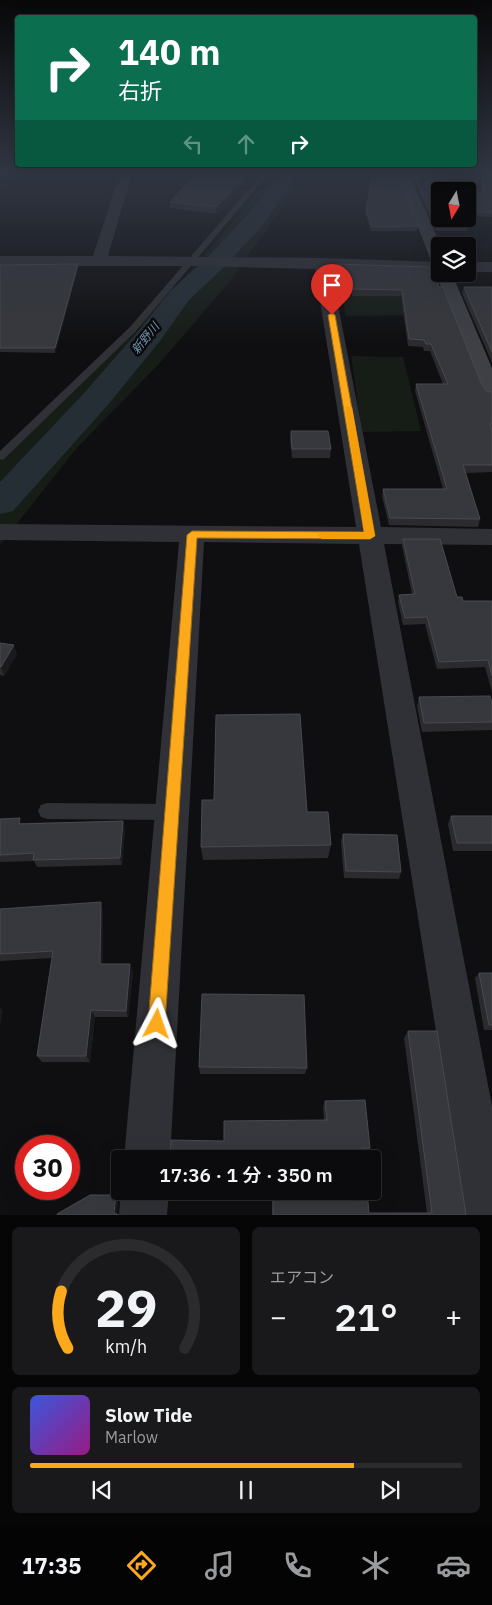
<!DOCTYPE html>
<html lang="ja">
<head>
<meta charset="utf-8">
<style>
  :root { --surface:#0b0b0d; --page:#19191b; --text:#f1f3f6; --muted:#9a9b9d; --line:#2b2b2e; --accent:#fcaa1c }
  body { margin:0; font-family:"IBM Plex Sans","Noto Sans JP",sans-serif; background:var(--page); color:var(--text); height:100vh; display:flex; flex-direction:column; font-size:19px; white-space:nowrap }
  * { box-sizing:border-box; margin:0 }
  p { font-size:16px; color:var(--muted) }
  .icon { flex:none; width:28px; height:28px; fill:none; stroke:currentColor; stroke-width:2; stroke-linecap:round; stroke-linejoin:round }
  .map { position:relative; height:1215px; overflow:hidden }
  .panel { display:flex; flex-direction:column; gap:12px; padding:12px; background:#060607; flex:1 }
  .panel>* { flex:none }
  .guide { position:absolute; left:15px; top:15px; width:462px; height:152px; border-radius:5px; box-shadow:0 5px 20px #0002,0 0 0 1px var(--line); background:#0b6e4f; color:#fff; overflow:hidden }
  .needle { width:32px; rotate:190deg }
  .tools { position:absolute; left:431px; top:182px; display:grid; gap:10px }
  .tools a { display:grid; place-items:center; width:45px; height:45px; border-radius:5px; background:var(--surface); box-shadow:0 5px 20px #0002,0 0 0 1px var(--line); font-size:25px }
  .speed { position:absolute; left:15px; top:1135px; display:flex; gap:10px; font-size:25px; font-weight:700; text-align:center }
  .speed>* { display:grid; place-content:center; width:65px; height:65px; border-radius:50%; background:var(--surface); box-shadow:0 5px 20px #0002,0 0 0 1px var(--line); line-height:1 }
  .speed .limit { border:8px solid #d22; background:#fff; color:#111 }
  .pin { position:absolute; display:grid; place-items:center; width:42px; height:42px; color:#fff; margin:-51px -21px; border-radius:50% 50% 50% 0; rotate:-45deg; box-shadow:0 0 5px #0007 }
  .pin .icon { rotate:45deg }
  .me { position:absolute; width:55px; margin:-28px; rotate:4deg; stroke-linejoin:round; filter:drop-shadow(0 0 4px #0008) }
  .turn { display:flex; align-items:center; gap:18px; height:105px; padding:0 20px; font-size:22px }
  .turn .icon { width:65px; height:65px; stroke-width:2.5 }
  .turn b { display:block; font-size:35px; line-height:42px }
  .lanes { display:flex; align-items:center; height:48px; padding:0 20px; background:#0003; justify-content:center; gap:25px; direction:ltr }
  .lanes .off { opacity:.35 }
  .big { font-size:38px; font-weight:600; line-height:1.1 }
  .panel .tile { flex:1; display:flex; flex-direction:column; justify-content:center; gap:8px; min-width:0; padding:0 18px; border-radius:8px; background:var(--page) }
  .panel .dial { align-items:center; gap:0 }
  .dial svg { height:130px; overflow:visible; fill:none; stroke:var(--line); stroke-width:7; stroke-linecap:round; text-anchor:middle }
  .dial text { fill:var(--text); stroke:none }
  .song { display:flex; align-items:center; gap:15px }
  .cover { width:60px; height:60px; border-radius:8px; background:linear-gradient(135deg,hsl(230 70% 55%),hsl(310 70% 35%)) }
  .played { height:5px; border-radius:2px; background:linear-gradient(90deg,var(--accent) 75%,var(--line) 75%) }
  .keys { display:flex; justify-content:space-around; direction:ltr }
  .heat { display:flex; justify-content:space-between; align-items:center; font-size:28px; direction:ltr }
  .panel .tiles { flex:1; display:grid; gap:12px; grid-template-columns:1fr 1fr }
  .tile:last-child { grid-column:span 2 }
  .trip { position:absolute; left:111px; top:1150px; width:270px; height:50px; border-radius:5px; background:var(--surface); box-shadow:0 5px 20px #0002,0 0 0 1px var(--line); font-weight:600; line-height:50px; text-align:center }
  .dock { display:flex; height:80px; justify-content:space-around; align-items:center; background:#040405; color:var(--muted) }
  .dock .icon { width:35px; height:35px }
  .dock .selected { color:var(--accent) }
  .dock b { font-size:22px; color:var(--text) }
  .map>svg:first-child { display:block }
</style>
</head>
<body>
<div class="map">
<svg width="492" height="1215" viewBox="0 0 492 1215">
  <rect width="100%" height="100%" fill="#0f0f11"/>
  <!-- green -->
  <g fill="#161c16">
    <path d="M274,173h33l-81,113 -69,80 -81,83 -76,96v-84c52,-55 108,-106 161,-160 40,-40 77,-85 113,-128z"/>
    <polygon points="342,296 446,296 453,315 346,316"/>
    <polygon points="351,356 403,357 421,431 362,432"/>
  </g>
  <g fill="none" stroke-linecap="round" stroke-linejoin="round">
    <!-- river -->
    <polygon fill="#252e35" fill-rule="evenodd" points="279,173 298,173 264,224 223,268 189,300 160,341 107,406 13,511 0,514 0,482 85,392 140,329 171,290 207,258 248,214"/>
    <!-- lane -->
    <g fill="#303136" fill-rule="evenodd">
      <polygon points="263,173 269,173 136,331 4,459 0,460 0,451 130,327"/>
      <polygon points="47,803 172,804 178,806 181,812 178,818 172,820 47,819 41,817 38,811 41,805"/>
    </g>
    <!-- street -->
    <g fill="#303136" fill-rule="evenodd">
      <polygon points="120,173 132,173 108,256 322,258 440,262 440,272 331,269 381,527 492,529 492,545 384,544 492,1106 492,1215 465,1215 359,544 204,542 170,1159 124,1159 179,542 0,540 0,524 356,527 315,269 198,266 0,266 0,256 93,256"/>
      <rect x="468" y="262" width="24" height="10"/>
      <polygon points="121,1191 169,1191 167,1215 119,1215"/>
    </g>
    <!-- secondary -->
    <g fill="#3e4046" fill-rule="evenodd">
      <polygon points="397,173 409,173 441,246 440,268 432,263"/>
      <polygon points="440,270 440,274 452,274 492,368 492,398 485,396 482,392 436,274"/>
    </g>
  </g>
  <!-- wall -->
  <g fill="#2b2b2f">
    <polygon points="254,173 217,214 170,208 170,202"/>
    <polygon points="411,173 444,173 451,191 468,226 467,231 436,231"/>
    <polygon points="482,174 492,174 492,217 468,216 468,192 482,193 481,178"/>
    <polygon points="366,210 418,226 417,231 371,231 366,215"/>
    <polygon points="335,264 432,280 439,287 482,385 486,391 492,392 492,472 466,473 480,519 478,527 389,525 382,496 383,489 443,489 415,391 416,384 443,384 430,351 424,351 423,347 408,346 401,296 352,296 351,292 338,292 335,271"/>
    <polygon points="0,265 78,268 55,353 0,352"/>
    <polygon points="464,287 492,287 492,363 462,293"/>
    <polygon points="291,431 331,449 330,458 292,458 290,439"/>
    <polygon points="403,539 457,597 463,601 492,601 492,692 485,667 437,669 425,624 403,625 398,602 399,595 412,594 402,546"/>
    <polygon points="0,643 17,654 4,676 0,675"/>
    <polygon points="419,697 492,703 492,730 422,732 417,706"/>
    <polygon points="307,812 331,845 328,858 203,860 201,847"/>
    <polygon points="451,816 492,816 492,851 453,851 448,824"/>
    <polygon points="0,819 22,823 123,821 125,829 122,865 37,867 34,861 0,862"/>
    <polygon points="343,834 401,872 399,879 344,878 341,841"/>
    <polygon points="0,909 103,911 103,964 133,972 128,1017 95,1017 90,1062 42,1062 37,1056 52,958 0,961"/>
    <polygon points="479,973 492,973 492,1030 484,1030 475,978"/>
    <polygon points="408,1031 466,1215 272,1215 272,1196 170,1196 168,1192 367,1191 369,1213 427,1213 404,1038"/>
    <polygon points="199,1067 307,1068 305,1074 200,1074"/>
    <polygon points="325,1101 370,1148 367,1152 362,1153 224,1141 324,1120 323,1107"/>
  </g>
  <!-- shaded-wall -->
  <g fill="#1a1a1d">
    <polygon points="249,173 254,173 217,214 216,207"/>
    <polygon points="78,264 78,268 55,353 55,348"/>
    <polygon points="14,645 17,654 4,676 1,667"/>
    <polygon points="123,821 125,829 122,865 120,858"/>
    <polygon points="101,902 103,911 103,971 100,964"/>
    <polygon points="130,964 133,972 128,1017 126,1011"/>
    <polygon points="0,1007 3,1010 0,1026"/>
    <polygon points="91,1010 95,1017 90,1062 86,1056"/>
    <polygon points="116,1195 119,1197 117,1215 114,1213"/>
  </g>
  <!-- building -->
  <g fill="#37383d" stroke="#484a50">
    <polygon points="197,173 249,173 216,207 170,202"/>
    <polygon points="373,173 397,173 418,226 372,227 366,210"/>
    <polygon points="413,173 444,173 451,191 453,191 440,191 440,219 465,219 468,226 437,226"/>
    <polygon points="482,174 492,174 492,213 468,211 468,192 483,193"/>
    <polygon points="78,264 55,348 0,348 0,265"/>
    <polygon points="335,264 430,267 432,280 437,280 439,287 443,287 482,385 486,391 492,392 492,424 490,424 492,429 492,465 463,465 480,519 390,518 383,489 447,489 416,384 448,384 431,344 426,344 424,340 409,339 402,290 352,289 351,286 339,285"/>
    <polygon points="464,287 492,287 492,352"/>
    <polygon points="291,431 328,431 331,449 292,449"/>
    <polygon points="403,539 440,539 457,597 462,597 463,601 492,601 492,676 488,660 439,662 427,617 405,618 399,595 415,594"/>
    <polygon points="0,643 14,645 1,667 0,667"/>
    <polygon points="490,696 492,703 492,722 424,723 419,697"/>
    <polygon points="300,714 307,812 328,812 331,845 201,847 202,800 214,800 216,715"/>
    <polygon points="451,816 492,816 492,843 457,843"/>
    <polygon points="20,818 19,824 123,821 120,858 33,860 34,853 0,855 0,819"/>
    <polygon points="343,834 397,835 401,872 346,871"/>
    <polygon points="101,902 100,964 130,964 126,1011 91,1010 86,1056 37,1056 53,951 0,954 0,909"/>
    <polygon points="479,973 492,973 492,1025 489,1025"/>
    <polygon points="202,994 304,995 307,1068 199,1067"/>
    <polygon points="408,1031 437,1031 466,1215 273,1215 273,1193 168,1192 168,1191 367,1191 369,1213 432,1213"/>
    <polygon points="365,1100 370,1148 362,1148 363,1159 170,1159 171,1140 224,1141 224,1121 327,1120 325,1101"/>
    <polygon points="90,1195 116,1195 114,1213 119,1215 57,1215 57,1214"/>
  </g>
  <!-- sky -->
  <linearGradient id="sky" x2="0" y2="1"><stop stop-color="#080809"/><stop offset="0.5" stop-color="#313743"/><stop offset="1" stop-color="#313743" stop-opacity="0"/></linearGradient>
  <rect width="492" height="343" fill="url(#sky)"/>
  <!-- route -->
  <polygon fill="#fcaa1c" stroke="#a46e12" points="332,313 335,315 375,536 370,539 197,538 165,1024 163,1030 157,1032 151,1030 148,1024 187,535 192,531 364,532 328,315"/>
  <!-- slow -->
  <polygon fill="#f59e0b" points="345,406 352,407 375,536 370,539 322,539 317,535 322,532 364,532"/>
  <g text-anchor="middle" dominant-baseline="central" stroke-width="5" stroke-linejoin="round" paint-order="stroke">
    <!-- far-water labels -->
    <g font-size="12" font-style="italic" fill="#7396b1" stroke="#0a0a0c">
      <text transform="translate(145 338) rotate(-51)">新野川</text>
    </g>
  </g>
</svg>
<div class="tools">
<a><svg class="needle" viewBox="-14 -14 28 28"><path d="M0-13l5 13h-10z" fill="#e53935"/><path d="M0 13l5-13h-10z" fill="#9a9b9d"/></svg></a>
<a><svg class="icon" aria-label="layers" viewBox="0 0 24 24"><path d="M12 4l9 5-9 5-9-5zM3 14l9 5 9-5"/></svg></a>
</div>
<div class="speed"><div class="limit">30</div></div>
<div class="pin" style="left:332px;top:315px;background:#d93025"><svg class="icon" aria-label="arrive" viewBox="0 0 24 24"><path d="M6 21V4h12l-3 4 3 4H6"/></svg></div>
<svg class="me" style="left:157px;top:1024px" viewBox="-20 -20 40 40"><path d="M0-17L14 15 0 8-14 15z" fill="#fcaa1c" stroke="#fff" stroke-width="4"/></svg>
<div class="trip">17:36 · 1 分 · 350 m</div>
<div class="guide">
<div class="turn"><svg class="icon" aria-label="right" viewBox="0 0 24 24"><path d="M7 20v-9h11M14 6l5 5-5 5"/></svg><div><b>140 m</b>右折</div></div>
<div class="lanes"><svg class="icon off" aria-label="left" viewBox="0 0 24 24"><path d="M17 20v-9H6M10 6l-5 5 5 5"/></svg><svg class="icon off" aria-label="ahead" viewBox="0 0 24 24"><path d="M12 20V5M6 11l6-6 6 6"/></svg><svg class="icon" aria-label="right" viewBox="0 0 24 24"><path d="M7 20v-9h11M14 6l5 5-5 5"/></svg></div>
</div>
</div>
<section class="panel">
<div class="tiles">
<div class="tile dial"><svg viewBox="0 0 100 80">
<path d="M14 69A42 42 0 1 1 86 69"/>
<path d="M14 69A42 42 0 0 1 10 34" stroke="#fcaa1c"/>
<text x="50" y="56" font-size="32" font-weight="700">29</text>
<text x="50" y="72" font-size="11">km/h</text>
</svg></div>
<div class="tile"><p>エアコン</p>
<div class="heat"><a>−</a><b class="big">21°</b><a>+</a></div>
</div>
<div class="tile">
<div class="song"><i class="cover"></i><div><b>Slow Tide</b><p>Marlow</p></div></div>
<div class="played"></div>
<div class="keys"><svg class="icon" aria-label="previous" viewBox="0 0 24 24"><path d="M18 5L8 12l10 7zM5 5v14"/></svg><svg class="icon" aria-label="pause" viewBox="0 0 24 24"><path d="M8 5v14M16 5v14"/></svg><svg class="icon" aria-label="next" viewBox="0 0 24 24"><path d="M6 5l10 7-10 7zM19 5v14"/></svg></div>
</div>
</div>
</section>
<nav class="dock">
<b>17:35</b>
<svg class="icon selected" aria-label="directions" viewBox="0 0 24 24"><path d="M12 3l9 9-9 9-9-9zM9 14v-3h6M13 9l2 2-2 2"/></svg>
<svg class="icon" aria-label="music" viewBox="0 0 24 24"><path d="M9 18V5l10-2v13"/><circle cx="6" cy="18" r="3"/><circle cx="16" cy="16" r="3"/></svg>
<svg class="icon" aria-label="phone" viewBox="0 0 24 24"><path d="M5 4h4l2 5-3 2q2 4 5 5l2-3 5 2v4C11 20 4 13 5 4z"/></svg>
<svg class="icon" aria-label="climate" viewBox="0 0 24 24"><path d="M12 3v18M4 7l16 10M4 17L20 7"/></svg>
<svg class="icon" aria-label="car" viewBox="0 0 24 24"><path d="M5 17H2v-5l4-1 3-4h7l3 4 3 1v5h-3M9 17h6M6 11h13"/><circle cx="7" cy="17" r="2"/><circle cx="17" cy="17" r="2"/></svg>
</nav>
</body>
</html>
